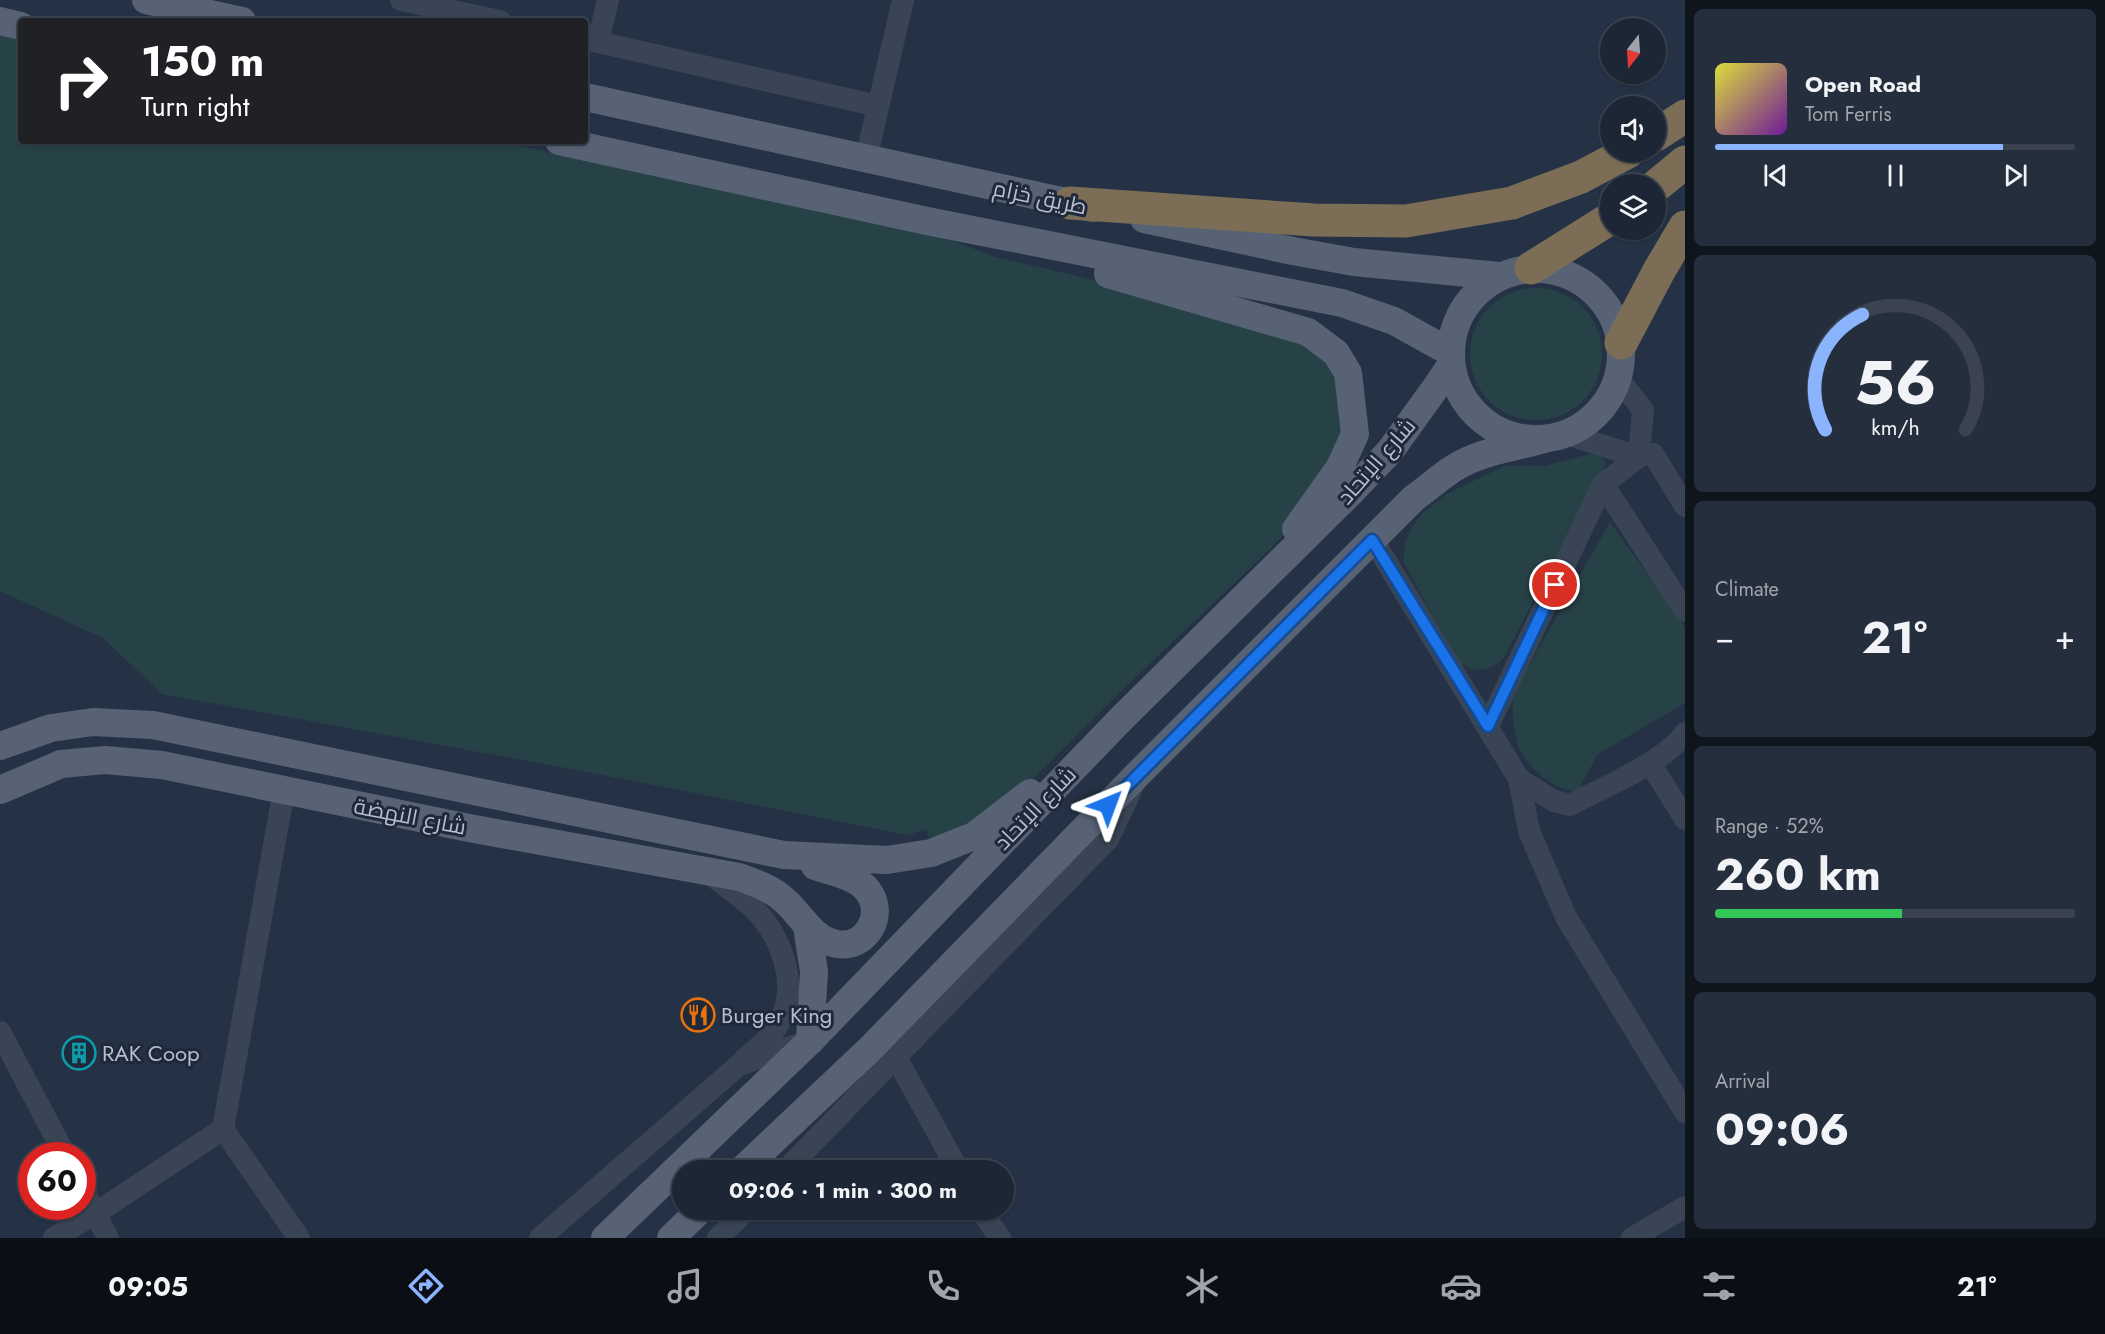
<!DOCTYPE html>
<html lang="en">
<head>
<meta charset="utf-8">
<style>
  :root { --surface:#1c2634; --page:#252e3c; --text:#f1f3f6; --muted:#a0a5ac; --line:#3a434f; --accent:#8bb4ff }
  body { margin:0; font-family:Jost,Cairo,sans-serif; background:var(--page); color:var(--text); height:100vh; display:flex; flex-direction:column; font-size:22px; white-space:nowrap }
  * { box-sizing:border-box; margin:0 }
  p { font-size:20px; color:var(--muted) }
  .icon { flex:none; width:33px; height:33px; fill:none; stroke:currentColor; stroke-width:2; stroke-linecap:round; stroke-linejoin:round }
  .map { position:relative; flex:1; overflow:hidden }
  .sheet { display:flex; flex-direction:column; gap:9px; padding:9px; background:#0f151d; width:420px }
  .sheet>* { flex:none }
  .guide { position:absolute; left:18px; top:18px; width:570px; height:126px; border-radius:6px; box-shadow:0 2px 4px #0004,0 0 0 2px var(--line); background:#202124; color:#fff; overflow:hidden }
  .needle { width:39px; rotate:197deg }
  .controls { position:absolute; left:1600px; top:18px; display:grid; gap:12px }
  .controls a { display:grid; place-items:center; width:66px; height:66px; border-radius:50%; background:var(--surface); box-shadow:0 2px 4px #0004,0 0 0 2px var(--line); font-size:30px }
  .speed { position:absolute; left:18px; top:1142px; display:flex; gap:12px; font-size:30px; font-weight:700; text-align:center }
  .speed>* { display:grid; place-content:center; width:78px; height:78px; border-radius:50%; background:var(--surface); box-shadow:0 2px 4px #0004,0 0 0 2px var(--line); line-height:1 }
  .speed .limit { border:9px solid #d22; background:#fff; color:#111 }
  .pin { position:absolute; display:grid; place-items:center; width:51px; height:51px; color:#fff; margin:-26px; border:3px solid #fff; border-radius:50%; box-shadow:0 2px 6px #0007 }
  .me { position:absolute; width:66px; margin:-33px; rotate:44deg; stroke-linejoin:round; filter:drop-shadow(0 0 4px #0008) }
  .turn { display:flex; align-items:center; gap:21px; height:126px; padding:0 24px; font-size:27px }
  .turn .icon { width:78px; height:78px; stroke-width:2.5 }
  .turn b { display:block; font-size:42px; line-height:51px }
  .big { font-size:45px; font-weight:700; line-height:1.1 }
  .sheet .tile { flex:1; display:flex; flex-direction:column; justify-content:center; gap:9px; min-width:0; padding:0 21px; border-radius:9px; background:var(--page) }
  .sheet .dial { align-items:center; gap:0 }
  .dial svg { height:156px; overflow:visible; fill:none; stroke:var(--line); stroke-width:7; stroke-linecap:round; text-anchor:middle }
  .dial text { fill:var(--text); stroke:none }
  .song { display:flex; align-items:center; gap:18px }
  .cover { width:72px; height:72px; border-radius:9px; background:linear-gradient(135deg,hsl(60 70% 55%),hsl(280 70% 35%)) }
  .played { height:6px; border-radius:3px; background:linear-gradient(90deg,var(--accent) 80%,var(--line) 80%) }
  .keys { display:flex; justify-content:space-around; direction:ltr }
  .heat { display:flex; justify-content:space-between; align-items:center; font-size:33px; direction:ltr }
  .charge { height:9px; border-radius:4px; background:linear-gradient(90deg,#34c759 52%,var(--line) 0) }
  .trip { position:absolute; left:672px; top:1160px; width:342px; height:60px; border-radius:30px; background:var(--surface); box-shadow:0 2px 4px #0004,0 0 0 2px var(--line); font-weight:700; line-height:60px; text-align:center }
  .tab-bar { display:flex; height:96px; justify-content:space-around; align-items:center; background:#0b0f15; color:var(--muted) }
  .tab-bar .icon { width:42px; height:42px }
  .tab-bar .on { color:var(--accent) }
  .tab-bar b { font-size:27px; color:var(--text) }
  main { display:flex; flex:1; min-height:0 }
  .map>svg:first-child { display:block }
</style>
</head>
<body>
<main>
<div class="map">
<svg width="1685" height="1238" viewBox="0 0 1685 1238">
  <rect width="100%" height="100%" fill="#253246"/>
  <!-- green -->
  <g fill="#274247">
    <polygon points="0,32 21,36 21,141 497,141 943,237 995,257 1293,326 1357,389 1337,477 1270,549 1121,691 1005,807 944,835 929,838 927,829 908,835 577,770 162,694 103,638 0,591"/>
    <circle cx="1536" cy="354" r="66"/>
    <path d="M1593,453l9,4 4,7 -103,195c-18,15 -29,14 -47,1l-53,-99 3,-21 6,-13 10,-13 25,-20 57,-28h41z"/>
    <path d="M1610,522l75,105v76l-87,51 -20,36c-20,4 -54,-25 -60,-44 -5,-18 -6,-34 -5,-52z"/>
  </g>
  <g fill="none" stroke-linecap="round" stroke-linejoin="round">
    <!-- minor -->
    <g stroke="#394455" stroke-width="22">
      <polyline points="401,0 500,21"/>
      <polyline points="585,39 598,42 608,0"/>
      <polyline points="598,42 878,106"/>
      <polyline points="866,159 903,0"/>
      <polyline points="1566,434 1639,457"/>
      <polyline points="1653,454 1685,506"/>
      <polyline points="1603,484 1685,611"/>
      <path d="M1373,540l146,239 35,22 16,4c32,-17 95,-43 115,-72"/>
      <polyline points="1488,726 1603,484 1639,457 1643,410 1618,378"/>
      <polyline points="1650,763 1685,819"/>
      <polyline points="1519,779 1529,831 1566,917 1685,1112"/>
      <polyline points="284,790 223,1129 299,1238"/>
      <path d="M707,872c15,12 31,22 44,34 29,27 48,75 30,113 -7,17 -24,29 -37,41"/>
      <polyline points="0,1032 65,1155"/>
      <polyline points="885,1055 897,1059 958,1170"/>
      <polyline points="786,1170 1108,839 1133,786"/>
      <polyline points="82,1188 108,1238"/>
      <polyline points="980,1209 1000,1238"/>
      <polyline points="54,1238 96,1213 223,1129"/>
      <polyline points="540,1238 739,1065 806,1042"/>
      <polyline points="718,1238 747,1209"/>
      <polyline points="1632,1238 1685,1207"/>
    </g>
    <!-- major -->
    <g stroke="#576375" stroke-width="28">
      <polyline points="146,0 242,21"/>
      <polyline points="0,21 21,26"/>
      <polyline points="585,97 1093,208"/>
      <polyline points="559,141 927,221 1342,303 1394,321 1450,352"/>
      <polyline points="1144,219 1293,251 1354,262 1499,276"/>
      <circle cx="1536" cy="354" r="85"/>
      <polyline points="1108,274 1308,332 1336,353 1348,373 1355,434 1340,467 1296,529"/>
      <polyline points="0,746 51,728 93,722 153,725 784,855 887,860 931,853 974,836 1030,793"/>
      <path d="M0,790l61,-26 44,-4 57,5 307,63 270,49c16,6 32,11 45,23 18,15 27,39 53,44 29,5 49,-29 31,-53 -11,-15 -36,-19 -53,-25"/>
      <polyline points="807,927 814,971 810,1041"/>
      <path d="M742,1170l127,-120 269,-276 276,-276c16,-11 32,-27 49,-35 26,-13 54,-16 81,-24"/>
      <polyline points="605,1238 810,1041 1122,718 1348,495 1390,451 1439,383 1451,365"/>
      <polyline points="671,1238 701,1209"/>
    </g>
    <!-- highway -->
    <g stroke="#7c6e56" stroke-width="33">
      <polyline points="1656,135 1685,116"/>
      <polyline points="1656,186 1685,162"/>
      <polyline points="1070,203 1314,220 1406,221 1512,203 1581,177 1628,152"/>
      <polyline points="1531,268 1611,218"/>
      <polyline points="1621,343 1660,269 1685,227"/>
    </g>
  </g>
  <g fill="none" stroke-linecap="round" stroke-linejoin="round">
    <defs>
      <polyline id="route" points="1108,805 1372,540 1488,726 1555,585"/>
    </defs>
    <!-- route casing -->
    <use href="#route" stroke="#114b97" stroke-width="15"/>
    <!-- route -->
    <use href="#route" stroke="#1a73e8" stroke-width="10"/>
  </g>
  <!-- icons -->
  <defs>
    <symbol id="restaurant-ring" viewBox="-11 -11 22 22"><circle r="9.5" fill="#1e293b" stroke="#e8710a" stroke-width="1.5"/><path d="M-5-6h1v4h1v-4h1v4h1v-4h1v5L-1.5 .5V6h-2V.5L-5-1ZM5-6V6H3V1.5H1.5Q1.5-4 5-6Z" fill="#e8710a"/></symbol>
    <symbol id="building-ring" viewBox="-11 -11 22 22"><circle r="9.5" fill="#1e293b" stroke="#0f9aa8" stroke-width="1.5"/><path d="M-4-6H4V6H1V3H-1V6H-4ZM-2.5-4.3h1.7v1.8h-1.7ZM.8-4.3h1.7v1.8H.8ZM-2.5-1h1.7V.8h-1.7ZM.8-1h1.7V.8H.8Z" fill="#0f9aa8"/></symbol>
  </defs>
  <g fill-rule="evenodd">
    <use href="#restaurant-ring" x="679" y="996" width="38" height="38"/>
    <use href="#building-ring" x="60" y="1034" width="38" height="38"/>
  </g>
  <g text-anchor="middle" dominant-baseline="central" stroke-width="6" stroke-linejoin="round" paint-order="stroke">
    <!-- street labels -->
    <g font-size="22" fill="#b7bfce" stroke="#1e293b">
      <text transform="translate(1040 197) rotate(12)">طريق خزام</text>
      <text transform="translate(1376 461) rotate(-49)">شارع الإتحاد</text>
      <text transform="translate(1035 808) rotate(-46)">شارع الإتحاد</text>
      <text transform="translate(410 816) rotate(11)">شارع النهضة</text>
    </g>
    <!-- poi labels -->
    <g font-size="22" fill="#b7bfce" stroke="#1e293b" text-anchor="start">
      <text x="721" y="1015">Burger King</text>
      <text x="102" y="1053">RAK Coop</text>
    </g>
  </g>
</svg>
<div class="controls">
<a><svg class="needle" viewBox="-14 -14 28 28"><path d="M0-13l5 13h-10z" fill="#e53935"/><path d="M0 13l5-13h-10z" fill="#a0a5ac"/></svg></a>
<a><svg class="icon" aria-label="sound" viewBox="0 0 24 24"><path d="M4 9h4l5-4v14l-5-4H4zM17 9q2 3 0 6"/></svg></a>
<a><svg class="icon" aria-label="layers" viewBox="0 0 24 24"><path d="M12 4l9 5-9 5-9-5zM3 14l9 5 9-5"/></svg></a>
</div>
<div class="speed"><div class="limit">60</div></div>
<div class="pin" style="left:1555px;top:585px;background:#d93025"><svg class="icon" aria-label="arrive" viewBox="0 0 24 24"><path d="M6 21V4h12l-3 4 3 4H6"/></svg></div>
<svg class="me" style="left:1108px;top:805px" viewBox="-20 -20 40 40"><path d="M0-17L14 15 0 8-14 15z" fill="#1a73e8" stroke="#fff" stroke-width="4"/></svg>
<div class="trip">09:06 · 1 min · 300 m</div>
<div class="guide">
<div class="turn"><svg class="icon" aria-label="right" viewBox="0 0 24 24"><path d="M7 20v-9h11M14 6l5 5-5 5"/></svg><div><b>150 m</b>Turn right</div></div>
</div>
</div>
<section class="sheet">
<div class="tile">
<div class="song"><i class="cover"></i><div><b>Open Road</b><p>Tom Ferris</p></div></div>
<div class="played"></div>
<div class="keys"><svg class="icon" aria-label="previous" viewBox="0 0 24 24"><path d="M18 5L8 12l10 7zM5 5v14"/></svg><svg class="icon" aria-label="pause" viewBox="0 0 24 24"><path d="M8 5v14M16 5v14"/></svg><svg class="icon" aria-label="next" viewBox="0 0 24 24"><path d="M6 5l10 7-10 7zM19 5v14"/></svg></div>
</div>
<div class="tile dial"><svg viewBox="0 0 100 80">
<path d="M14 69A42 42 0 1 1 86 69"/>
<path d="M14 69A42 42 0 0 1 33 10" stroke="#8bb4ff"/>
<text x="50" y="56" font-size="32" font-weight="700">56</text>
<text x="50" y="72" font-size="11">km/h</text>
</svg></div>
<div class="tile"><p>Climate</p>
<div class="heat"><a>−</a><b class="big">21°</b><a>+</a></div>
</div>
<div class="tile"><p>Range · 52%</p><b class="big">260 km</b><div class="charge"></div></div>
<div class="tile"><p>Arrival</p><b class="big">09:06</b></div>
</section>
</main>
<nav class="tab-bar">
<b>09:05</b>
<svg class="icon on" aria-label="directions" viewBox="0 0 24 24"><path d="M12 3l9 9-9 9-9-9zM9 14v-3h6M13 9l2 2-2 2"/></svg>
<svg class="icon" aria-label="music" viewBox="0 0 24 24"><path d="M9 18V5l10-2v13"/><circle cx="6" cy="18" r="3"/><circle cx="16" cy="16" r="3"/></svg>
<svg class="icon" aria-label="phone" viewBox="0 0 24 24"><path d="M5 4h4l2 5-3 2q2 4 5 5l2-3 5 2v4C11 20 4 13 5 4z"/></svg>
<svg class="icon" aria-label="climate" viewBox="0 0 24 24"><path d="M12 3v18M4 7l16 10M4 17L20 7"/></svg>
<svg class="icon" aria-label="car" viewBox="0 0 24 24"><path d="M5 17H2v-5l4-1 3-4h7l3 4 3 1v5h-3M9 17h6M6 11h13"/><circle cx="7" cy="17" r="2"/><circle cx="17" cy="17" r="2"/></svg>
<svg class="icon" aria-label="filters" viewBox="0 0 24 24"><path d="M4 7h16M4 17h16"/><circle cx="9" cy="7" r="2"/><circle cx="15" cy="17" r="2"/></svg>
<b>21°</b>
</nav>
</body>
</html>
